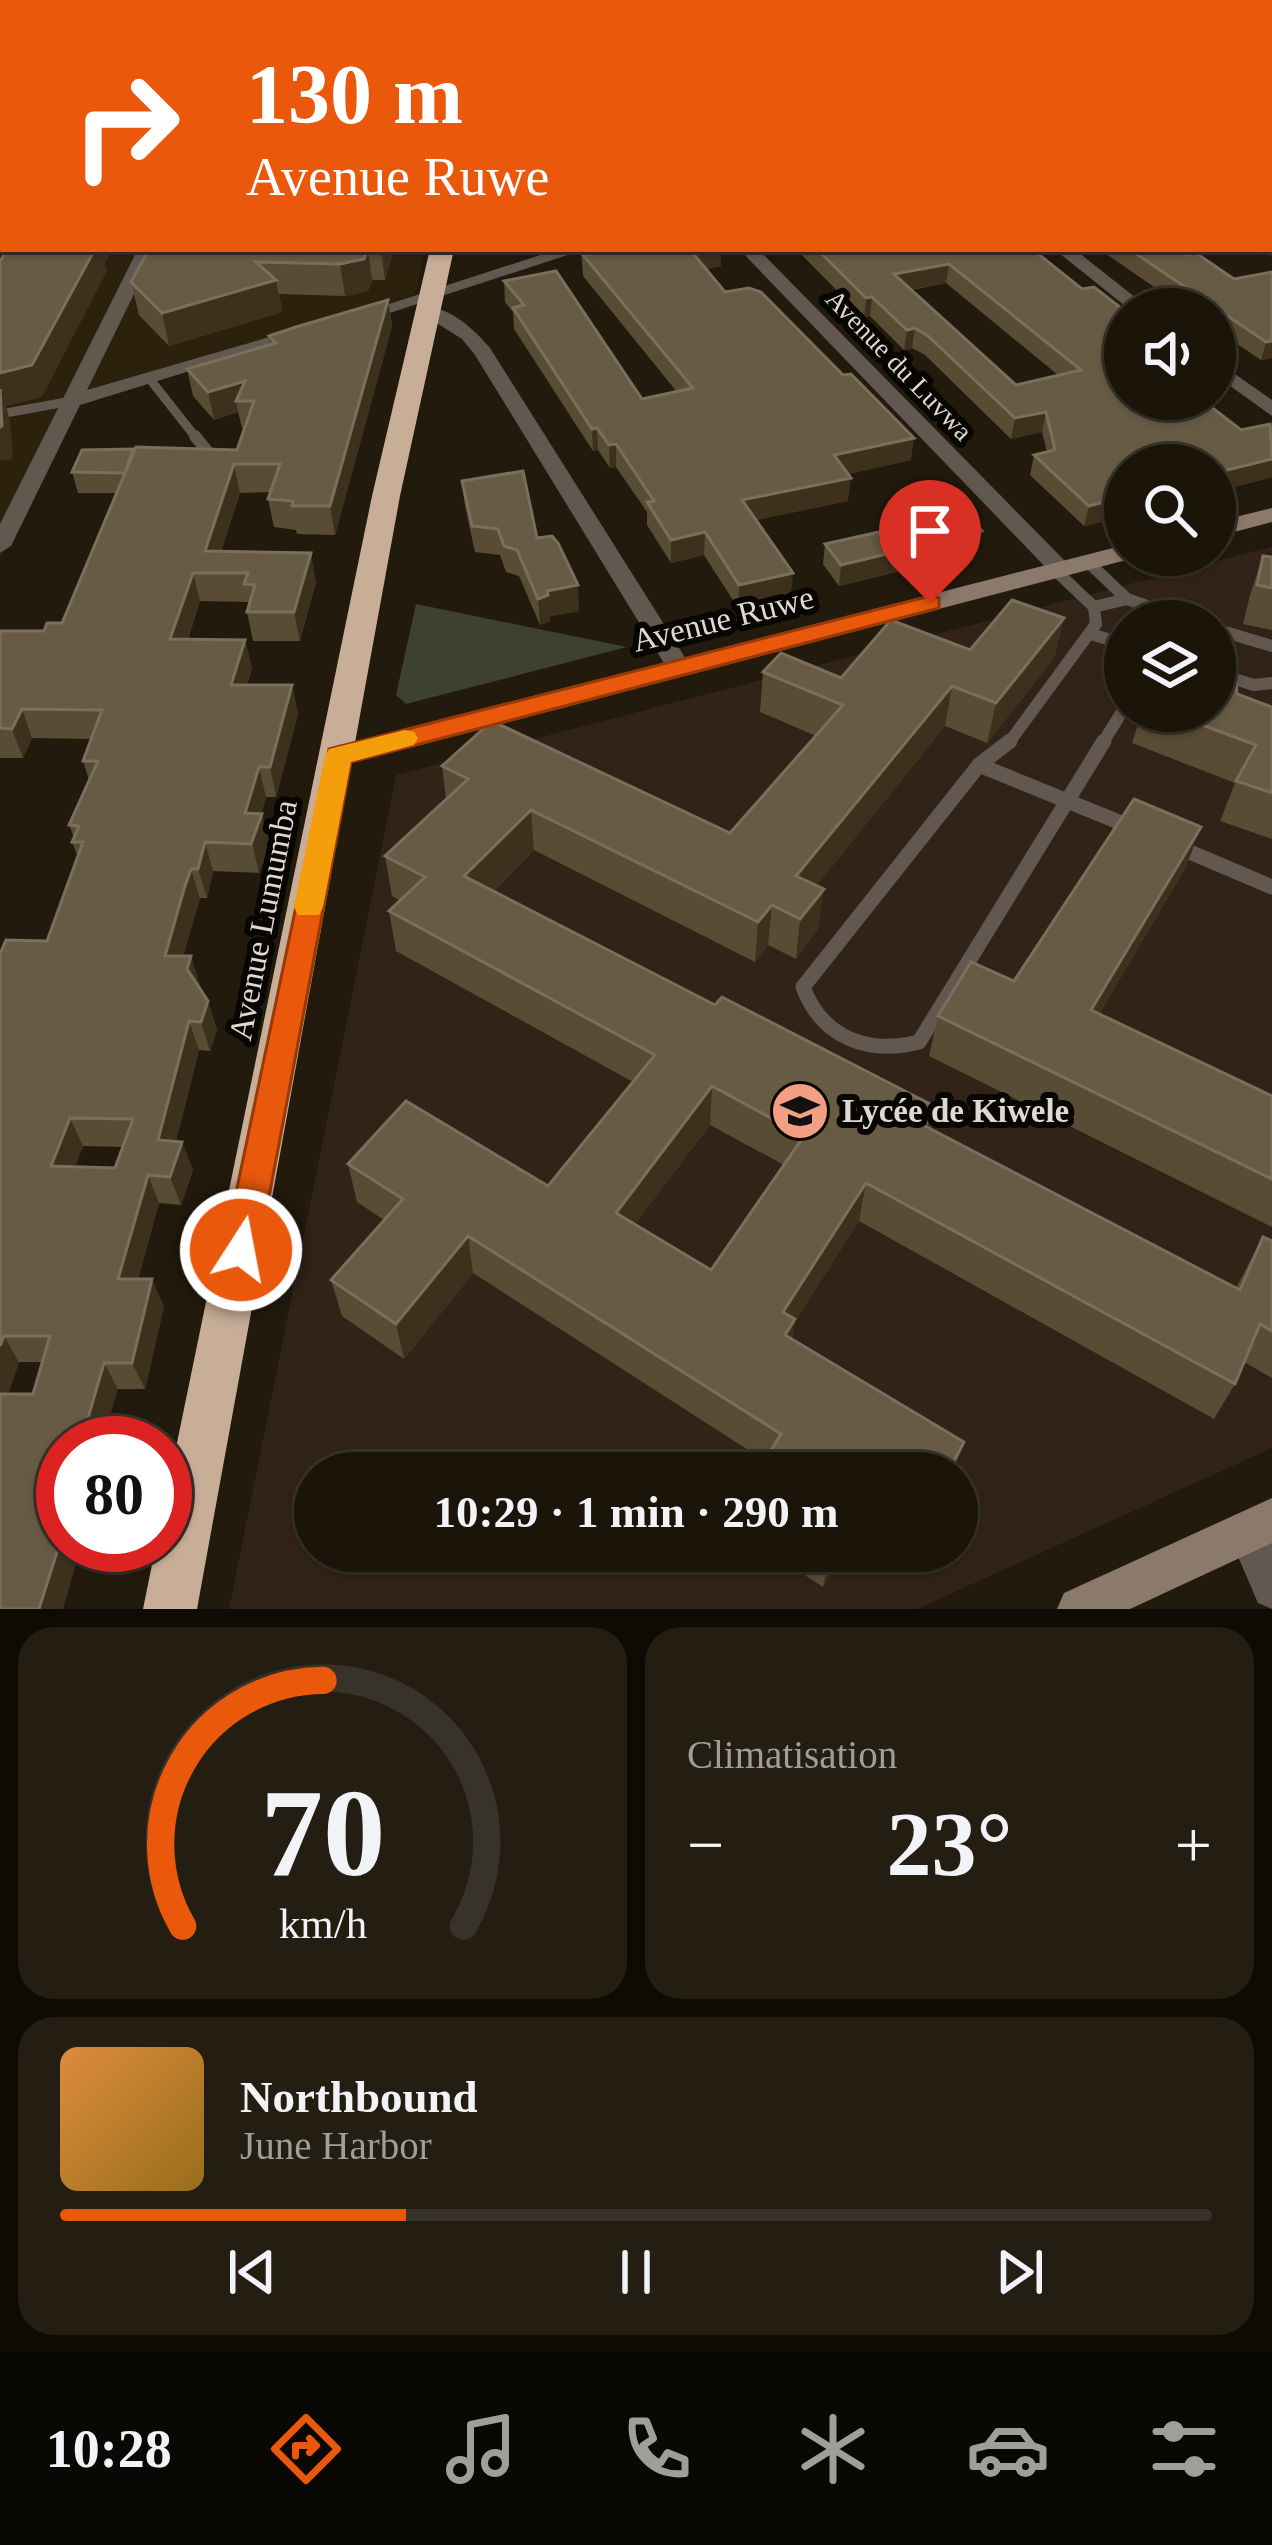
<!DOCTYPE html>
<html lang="fr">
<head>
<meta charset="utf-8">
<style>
  :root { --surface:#1a1409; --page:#231d12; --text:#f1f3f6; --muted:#9f9e9c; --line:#38332a; --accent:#ea580c }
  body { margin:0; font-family:"Times New Roman",serif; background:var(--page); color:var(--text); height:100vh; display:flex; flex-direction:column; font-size:45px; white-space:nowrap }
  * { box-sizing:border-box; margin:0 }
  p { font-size:39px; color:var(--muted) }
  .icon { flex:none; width:66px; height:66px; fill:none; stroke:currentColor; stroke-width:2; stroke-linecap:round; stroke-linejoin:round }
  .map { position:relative; height:1609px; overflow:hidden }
  .side { display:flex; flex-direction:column; gap:18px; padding:18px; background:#0e0b05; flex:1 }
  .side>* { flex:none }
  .guide { position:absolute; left:0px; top:0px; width:1272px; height:252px; box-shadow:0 3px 9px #0004,0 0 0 3px var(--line); background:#ea580c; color:#fff; overflow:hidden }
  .fabs { position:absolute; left:1104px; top:288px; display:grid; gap:24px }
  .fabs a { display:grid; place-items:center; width:132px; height:132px; border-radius:50%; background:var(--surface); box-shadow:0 3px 9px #0004,0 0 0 3px var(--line); font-size:60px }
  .speed { position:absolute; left:36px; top:1416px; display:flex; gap:24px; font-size:60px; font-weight:700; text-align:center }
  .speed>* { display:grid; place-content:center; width:156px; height:156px; border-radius:50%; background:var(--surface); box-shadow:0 3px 9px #0004,0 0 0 3px var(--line); line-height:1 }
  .speed .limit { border:18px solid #d22; background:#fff; color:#111 }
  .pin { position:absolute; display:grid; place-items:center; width:102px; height:102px; color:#fff; margin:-123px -51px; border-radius:50% 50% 50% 0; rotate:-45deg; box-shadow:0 0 12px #0007 }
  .pin .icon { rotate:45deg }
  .me { position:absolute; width:132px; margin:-66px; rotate:11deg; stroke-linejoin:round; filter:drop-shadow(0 0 9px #0008) }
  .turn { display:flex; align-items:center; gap:42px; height:252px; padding:0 48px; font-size:54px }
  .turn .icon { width:156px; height:156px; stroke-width:2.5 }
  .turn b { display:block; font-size:84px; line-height:102px }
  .big { font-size:90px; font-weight:700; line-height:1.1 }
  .side .card { flex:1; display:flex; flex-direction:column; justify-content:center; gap:18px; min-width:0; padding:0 42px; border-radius:36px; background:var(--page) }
  .side .dial { align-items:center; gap:0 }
  .dial svg { height:312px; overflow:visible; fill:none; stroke:var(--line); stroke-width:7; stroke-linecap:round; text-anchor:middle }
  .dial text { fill:var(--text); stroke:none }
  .song { display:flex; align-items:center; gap:36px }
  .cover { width:144px; height:144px; border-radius:18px; background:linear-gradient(135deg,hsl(30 70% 55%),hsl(40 70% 35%)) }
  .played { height:12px; border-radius:6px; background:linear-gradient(90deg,var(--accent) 30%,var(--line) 30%) }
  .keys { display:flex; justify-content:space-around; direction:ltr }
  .heat { display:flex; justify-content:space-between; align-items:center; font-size:66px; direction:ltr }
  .side .tiles { flex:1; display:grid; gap:18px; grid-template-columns:1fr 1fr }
  .card:last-child { grid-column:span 2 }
  .trip { position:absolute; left:294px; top:1452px; width:684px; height:120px; border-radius:60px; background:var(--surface); box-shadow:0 3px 9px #0004,0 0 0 3px var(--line); font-weight:700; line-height:120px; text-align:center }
  .menu { display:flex; height:192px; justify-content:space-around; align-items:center; background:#0a0804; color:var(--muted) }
  .menu .icon { width:84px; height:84px }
  .menu .on { color:var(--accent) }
  .menu b { font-size:54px; color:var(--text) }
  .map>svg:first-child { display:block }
</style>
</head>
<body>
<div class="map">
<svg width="1272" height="1609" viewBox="0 0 1272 1609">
  <rect width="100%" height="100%" fill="#221a0c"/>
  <!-- built -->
  <polygon fill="#2c210d" points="0,0 479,0 3,3 3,249 425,249 415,295 76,401 0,560"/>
  <!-- education -->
  <path fill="#312317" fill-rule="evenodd" d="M1272,547v901l-355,161h-688l167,-834zM1125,621h90v90h-90zM315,1473h642v78h-642z"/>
  <!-- green -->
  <polygon fill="#3d412e" points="416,604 627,647 406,704 396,695"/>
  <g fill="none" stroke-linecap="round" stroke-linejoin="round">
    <!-- lane-far2 -->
    <g stroke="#62584f" stroke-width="9">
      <polyline points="149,378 197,439"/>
      <polyline points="0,414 72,401"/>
    </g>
    <!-- lane-far1 -->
    <g stroke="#62584f" stroke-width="12">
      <polyline points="195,436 215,461"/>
      <polyline points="1089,563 1127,599 1189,621"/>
      <polyline points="1094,607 1127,599"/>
      <polyline points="1215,629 1272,646"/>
      <polyline points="1090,634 1125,644"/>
      <polyline points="1215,673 1254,685 1272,683"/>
      <polyline points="1008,744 1096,624 1094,607 1056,571"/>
      <polyline points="1102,744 1125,707"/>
    </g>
    <!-- lane -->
    <g stroke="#62584f" stroke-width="15">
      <path d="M1010,741l-31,24 -176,222c19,51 65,68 116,55l185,-301"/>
      <polyline points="979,765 1136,829"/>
      <polyline points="1178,847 1272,887"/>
    </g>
    <!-- street -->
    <g fill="#62584f" fill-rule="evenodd">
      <polygon points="734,0 749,0 752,3 737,3"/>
      <polygon points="138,249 156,249 87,390 297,329 313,333 80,405 11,546 0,553 0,524"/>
      <polygon points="559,249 586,249 365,321 349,317"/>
      <polygon points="739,249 758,249 1069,565 1069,575 1053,575"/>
      <polygon points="1054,249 1074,249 1150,309 1129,309"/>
      <path d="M424,307c25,-1 50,22 66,41l201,319 -3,6h-18l-195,-318 -13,-16 -38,-24z"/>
      <polygon points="1215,360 1272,400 1272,416 1215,375"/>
      <polygon points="1247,1511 1261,1517 1272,1542 1272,1609 1258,1603 1227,1531 1233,1517"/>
    </g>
    <!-- secondary -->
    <g fill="#8b7a6c" fill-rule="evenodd">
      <rect x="1269" y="165" width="3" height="12"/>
      <polygon points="1272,508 1272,522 1215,537 1215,522"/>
      <polygon points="1125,545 1125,555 1136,555 1134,558 338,766 323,756 338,746"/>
      <polygon points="1272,1498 1272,1543 1130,1609 1057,1609 1064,1593"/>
    </g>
    <!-- highway -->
    <g fill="#c8ad97" fill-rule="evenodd">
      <rect x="482" y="0" width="18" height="3"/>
      <polygon points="430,249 454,249 400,496 197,1609 143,1609 156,1545 165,1545 165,1501 372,496"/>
    </g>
  </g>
  <!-- wall -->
  <g fill="#594c34" fill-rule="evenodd">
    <polygon points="779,0 1272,0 1272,142 1269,140 1269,3 783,3"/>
    <polygon points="3,60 3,169 0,169 0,64"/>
    <polygon points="1269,178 1272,180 1272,256 1262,249 1269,249"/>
    <polygon points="149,249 394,249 385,280 372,280 368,291 345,296 279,294 282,312 169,346 139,315 131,282"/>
    <polygon points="581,249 721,249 721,266 706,269 725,292 911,460 848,474 848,501 756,520 791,596 738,608 704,555 671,563 647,525 647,512 616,467 610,468 598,450 593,451 514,329 513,312 505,302 504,281 642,399 677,392 583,276"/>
    <path d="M796,249h236l181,154 -5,1 33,26 31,-5v52l-57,15 -90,-27v51l-41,10 -54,-51 4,-20 13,-3 -5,-20 -31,7 -86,-84 -13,-7 -8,2 -34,-34 -6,2zM946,283l112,92 -42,10 -105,-95z"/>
    <polygon points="1099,249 1178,249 1234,279 1272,272 1272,358 1261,360 1215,329 1215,309 1186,309"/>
    <path d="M388,300l4,26 -57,209 -38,-1 -1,-4 -22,-3 -6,-28 2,-7 -30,1 -19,58 95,31 -16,59h-47l-6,-29 1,-10 -48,-1 -12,38 57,1 7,29 -5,16h45l6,29 -22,83h-10l-5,17 9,29 -11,30 -46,-2 -6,27h-7l-17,58 17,29 -1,3 18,41 -7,22 -11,-1 -23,91 17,29 -12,35 -22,-2 -21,76 26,27 -19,83h-27l-55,54v102h42v3l-24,-1 -81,62v-655l47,-13 31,-84 -6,-15 2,-5 -5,-12 20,-45 -6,-19 8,-22 -59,-1 -9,20h-23v-127h44l18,-8 55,-130h-39l-6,-21 165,-22 7,-22h-2l-4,-16 -24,8 -21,-24 -6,-27 83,-25 -1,-8zM83,1146l40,1 -8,21 -40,-2zM19,1362h23l-9,32h-25z"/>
    <polygon points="462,481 537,538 579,611 550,616 550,621 540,625 519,576 506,572 500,555 475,552 465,506"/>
    <polygon points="825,544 978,552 839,586 823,564"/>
    <polygon points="1263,556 1272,557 1272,630 1243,624 1250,595"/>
    <path d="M1064,618l-10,40 -67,85 -42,-17 -129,160 2,43 -22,30 -28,-14 -13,17 -221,-112 -40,41 221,114 221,102 -5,22 305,159 27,-51 9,4v137l-28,-16 -9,22 -21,35 -355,-198 -64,100 -3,18 172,103 -199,19 -292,-188 -69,86 -62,-43 -11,-36 53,-60 -27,-18 -9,-38 200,22 85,-104 -237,-131 -7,-40 12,-10 -9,-5 -7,-40 61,-57 -4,-33 288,67 86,-97 -56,-24 3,-40 78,6 129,-28zM710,1125l74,40 -73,105 -76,-46z"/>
    <polygon points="1237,694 1272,707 1272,839 1220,821 1235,783 1132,743 1142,711 1215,711"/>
    <polygon points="1186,867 1099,1014 1272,1096 1272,1227 929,1056 938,1016 1014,981"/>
    <polygon points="768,1551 843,1551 823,1587"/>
    <polygon points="895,1551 913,1551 908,1559"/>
  </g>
  <!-- shaded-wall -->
  <g fill="#3d311d">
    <polygon points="95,249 109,249 110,254 105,263 107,271 42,397 6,406 10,421 13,459 0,461 0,373"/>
    <polygon points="368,249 372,280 368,291 345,296 340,264"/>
    <polygon points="381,249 394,249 385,280"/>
    <polygon points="700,249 721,249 721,266 690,272 691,251"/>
    <polygon points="949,264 946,283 891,293 894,274"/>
    <polygon points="276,280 282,312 169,346 162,313"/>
    <polygon points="872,297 870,316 864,318 866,298"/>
    <polygon points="388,300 392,326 335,535 330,506"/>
    <polygon points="915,328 912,348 904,350 907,330"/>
    <polygon points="1272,341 1272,358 1261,360 1266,342"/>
    <polygon points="245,381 236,401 238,412 214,420 208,392"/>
    <polygon points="1046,412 1042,432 1011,439 1015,418"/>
    <polygon points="597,428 598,450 593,451 592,429"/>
    <polygon points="914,438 911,460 832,478 834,455"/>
    <polygon points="616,444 616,467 610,468 609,445"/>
    <polygon points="1272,459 1272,477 1215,492 1215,473"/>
    <polygon points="234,464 240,493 214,573 205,551"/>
    <polygon points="851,478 848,501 741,523 742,500"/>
    <polygon points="1125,496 1125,516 1084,526 1089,506"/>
    <polygon points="982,531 978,552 839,586 841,565"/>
    <polygon points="705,532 704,555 671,563 671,540"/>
    <polygon points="311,553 316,582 300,641 294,612"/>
    <polygon points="193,573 200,601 178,668 170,639"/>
    <polygon points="793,573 791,596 738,608 739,585"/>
    <polygon points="578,585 579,611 550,616 550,621 540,625 538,599 547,591"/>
    <polygon points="1064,618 1054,658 987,743 996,703"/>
    <polygon points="245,640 252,669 238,714 231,685"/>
    <polygon points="292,685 298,714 276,797 270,767"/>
    <polygon points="952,686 945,726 792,916 796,876"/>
    <polygon points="22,709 32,738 23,758 12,729"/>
    <polygon points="259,767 266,797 254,836 262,814 270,843 259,873 245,813"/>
    <polygon points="531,810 534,850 469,916 464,876"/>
    <polygon points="1201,827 1186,867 1078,1049 1091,1010"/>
    <polygon points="205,842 213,871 207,898 198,869"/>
    <polygon points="191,869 200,898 175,985 165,956"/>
    <polygon points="824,889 818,929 796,959 800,919"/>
    <polygon points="772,905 768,945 755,962 758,922"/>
    <polygon points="191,956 200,985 196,998 187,969"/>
    <polygon points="208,1001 217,1029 210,1051 201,1022"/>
    <polygon points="189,1021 199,1050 169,1168 158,1140"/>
    <polygon points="712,1086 710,1125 616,1250 616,1213"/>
    <polygon points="936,1107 927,1146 925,1126"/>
    <polygon points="70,1118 83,1146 65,1193 51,1166"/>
    <polygon points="182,1142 193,1170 181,1205 170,1177"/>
    <polygon points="148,1175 159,1203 131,1305 118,1279"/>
    <polygon points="866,1183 859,1221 795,1321 790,1355 783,1312"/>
    <polygon points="468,1236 473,1273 404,1359 396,1324"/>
    <polygon points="152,1279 164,1306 145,1389 132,1363"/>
    <polygon points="4,1336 19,1362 0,1418 0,1346"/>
    <polygon points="104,1363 118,1389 102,1443 88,1418"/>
    <polygon points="117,1419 131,1443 111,1443"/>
    <polygon points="964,1442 953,1473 948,1473"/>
    <polygon points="63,1533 63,1545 80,1545 81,1547 63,1609 39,1609"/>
    <polygon points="833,1551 843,1551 823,1587 830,1557"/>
  </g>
  <!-- building -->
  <g fill="#675b45" stroke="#7a6f5b" stroke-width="3" fill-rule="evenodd">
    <polygon points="50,0 454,0 454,3 48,3"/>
    <polygon points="562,0 731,0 735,3 565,3"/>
    <polygon points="800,0 1270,0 1269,5 1272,5 1272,123 1269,122 1269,3 804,3"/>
    <polygon points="3,60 3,139 0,139 0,64"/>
    <polygon points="1269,178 1272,180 1272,235 1269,233"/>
    <polygon points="0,215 3,215 3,245 0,243"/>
    <polygon points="7,249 95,249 32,365 0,373 0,262"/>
    <polygon points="149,249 367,249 364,259 340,264 256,262 276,280 162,313 131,282"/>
    <polygon points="586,249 700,249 691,251 725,292 749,288 761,292 843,375 851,374 914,438 834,455 851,478 742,500 793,573 739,585 705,532 671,540 647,502 654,501 616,444 609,445 597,428 592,429 513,308 524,305 504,281 556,271 642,399 693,388 583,255 592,254"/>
    <path d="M817,249h215l50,40 12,-2 31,24v88h76l40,31 29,-6 2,35 -57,14v-8h-90v31l-36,10 -55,-51 21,-5 -9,-38 -31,6 -87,-82 -13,-8 -8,2 -35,-33 -6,1zM949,264l132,106 -65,15 -122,-111z"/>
    <polygon points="1129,249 1178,249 1187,255 1196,253 1234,279 1272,272 1272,341 1266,342"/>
    <path d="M388,300l-58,206h-38l1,-5 -25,-2 12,-35h-46l-29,87 106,2 -17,59h-47l8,-27 -11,-1 4,-11h-55l-23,66 75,1 -14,45h61l-22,82h-11l-14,46 17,1 -11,30 -46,-2 -7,27h-7l-7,20 -19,67h26l-4,13 21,32 -7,21 -12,-1 -31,119 24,2 -12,35 -22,-2 -30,104h34l-20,84h-28l-16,55 29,1 -6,24h-48v90l-24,76h-39v-215h33l17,-58h-46l-4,10v-392l6,-14 41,1 36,-99h-11l7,-16 -10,-1 29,-64h-15l19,-51 -80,-1 -10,20 -12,-1v-97h44l3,-8h15l74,-176 101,3 17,-49h-18l9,-20 -37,11 -21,-23 89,-26 -7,-7 27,-9zM70,1118l63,1 -18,49 -64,-2z"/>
    <polygon points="0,389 2,426 0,427"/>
    <polygon points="133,449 125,473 72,472 82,450"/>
    <polygon points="523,471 537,538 552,536 558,543 578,585 547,591 548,595 538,599 517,550 504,546 498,529 472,526 462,481"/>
    <polygon points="965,513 982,531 841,565 825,544"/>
    <polygon points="1263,556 1272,557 1272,588 1257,585"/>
    <path d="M1012,600l52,18 -68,85 -44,-17 -156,190 28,13 -24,30 -28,-14 -14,17 -227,-112 -67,66 251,129 7,-8 214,110 -11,19 315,164 23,-53 9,4v90l-12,-7 -25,60 -369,-201 -83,129 12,7 -10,16 179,107 -16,31h-191l24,-39 -313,-198 -72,88 -65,-44 72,-81 -55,-35 58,-63 142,85 107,-131 -266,-144 36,-34 -40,-21 83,-77 -26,-13 50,-45 238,112 113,-128 -80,-33 18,-19 60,25 50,-58 79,30zM712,1086l92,50 -93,134 -95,-57z"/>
    <polygon points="1215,650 1227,655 1235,665 1237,694 1272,707 1272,793 1236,781 1256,745 1165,711 1215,711"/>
    <polygon points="1134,799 1201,827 1091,1010 1272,1096 1272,1179 938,1016 971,962 1014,981"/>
  </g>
  <!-- route -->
  <polygon fill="#ea580c" stroke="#983908" stroke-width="3" points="930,596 939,598 939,608 351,762 259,1250 254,1261 241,1266 229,1261 224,1250 329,749"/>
  <!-- slow -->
  <polygon fill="#f59e0b" points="405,730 414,732 418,738 414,745 351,762 323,907 319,915 298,915 294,907 325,756 329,749"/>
  <!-- icons -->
  <defs>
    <symbol id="school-disc" viewBox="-11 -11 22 22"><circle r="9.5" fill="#f39f84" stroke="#080602"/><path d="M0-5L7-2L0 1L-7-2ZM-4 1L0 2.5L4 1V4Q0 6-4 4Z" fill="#111"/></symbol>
  </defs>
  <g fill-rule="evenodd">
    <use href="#school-disc" x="767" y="1078" width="66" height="66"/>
  </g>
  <g text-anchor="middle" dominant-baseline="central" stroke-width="12" stroke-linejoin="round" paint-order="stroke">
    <!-- far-street labels -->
    <g font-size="27" fill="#dfdad1" stroke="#080602">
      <text transform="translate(899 365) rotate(46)">Avenue du Luvwa</text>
    </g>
    <!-- street labels -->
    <g font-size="33" fill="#dfdad1" stroke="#080602">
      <text transform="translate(723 619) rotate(-14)">Avenue Ruwe</text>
      <text transform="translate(263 920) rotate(-79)">Avenue Lumumba</text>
    </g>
    <!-- poi labels -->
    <g font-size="33" font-weight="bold" fill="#dfdad1" stroke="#080602" text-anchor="start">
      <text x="842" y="1111">Lycée de Kiwele</text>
    </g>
  </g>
</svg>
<div class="fabs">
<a><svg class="icon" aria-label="sound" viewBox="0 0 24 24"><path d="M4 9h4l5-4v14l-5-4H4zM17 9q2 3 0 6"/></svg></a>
<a><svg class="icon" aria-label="search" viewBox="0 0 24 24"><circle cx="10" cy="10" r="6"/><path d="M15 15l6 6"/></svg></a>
<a><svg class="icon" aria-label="layers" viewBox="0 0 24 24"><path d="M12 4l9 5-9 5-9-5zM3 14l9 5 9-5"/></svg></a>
</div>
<div class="speed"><div class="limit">80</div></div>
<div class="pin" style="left:930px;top:603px;background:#d93025"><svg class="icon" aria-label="arrive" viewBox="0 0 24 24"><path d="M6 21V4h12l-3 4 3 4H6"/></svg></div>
<svg class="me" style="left:241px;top:1250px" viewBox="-20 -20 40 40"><circle r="17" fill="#ea580c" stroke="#fff" stroke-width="3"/><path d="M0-11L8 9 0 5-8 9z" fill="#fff"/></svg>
<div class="trip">10:29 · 1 min · 290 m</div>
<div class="guide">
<div class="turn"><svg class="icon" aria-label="right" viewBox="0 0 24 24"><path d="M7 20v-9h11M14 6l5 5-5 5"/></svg><div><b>130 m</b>Avenue Ruwe</div></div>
</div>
</div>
<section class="side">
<div class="tiles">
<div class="card dial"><svg viewBox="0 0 100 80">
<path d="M14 69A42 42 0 1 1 86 69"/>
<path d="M14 69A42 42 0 0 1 50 6" stroke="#ea580c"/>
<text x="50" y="56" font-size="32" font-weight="700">70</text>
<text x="50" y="72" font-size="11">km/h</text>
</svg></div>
<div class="card"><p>Climatisation</p>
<div class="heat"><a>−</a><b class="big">23°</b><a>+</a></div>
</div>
<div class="card">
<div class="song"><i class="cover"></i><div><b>Northbound</b><p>June Harbor</p></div></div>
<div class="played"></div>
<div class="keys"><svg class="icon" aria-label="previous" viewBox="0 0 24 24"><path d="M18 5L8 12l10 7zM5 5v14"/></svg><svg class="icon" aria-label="pause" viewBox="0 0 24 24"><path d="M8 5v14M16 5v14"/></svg><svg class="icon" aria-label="next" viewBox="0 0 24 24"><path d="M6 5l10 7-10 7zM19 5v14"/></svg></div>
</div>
</div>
</section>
<nav class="menu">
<b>10:28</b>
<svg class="icon on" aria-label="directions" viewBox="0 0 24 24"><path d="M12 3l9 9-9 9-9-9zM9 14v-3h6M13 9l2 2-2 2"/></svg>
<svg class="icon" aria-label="music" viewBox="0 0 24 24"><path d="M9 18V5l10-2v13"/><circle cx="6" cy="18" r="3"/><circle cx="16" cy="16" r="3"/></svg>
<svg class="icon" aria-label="phone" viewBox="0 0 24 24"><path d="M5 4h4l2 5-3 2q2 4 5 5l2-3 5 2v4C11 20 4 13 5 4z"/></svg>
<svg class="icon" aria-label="climate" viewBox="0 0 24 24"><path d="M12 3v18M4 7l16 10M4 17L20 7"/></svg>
<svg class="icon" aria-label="car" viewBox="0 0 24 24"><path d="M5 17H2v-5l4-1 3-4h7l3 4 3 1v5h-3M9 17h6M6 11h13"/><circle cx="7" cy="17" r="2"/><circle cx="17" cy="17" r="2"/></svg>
<svg class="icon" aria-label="filters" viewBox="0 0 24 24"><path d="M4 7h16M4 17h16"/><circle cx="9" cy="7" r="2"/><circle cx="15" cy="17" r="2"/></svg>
</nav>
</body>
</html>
